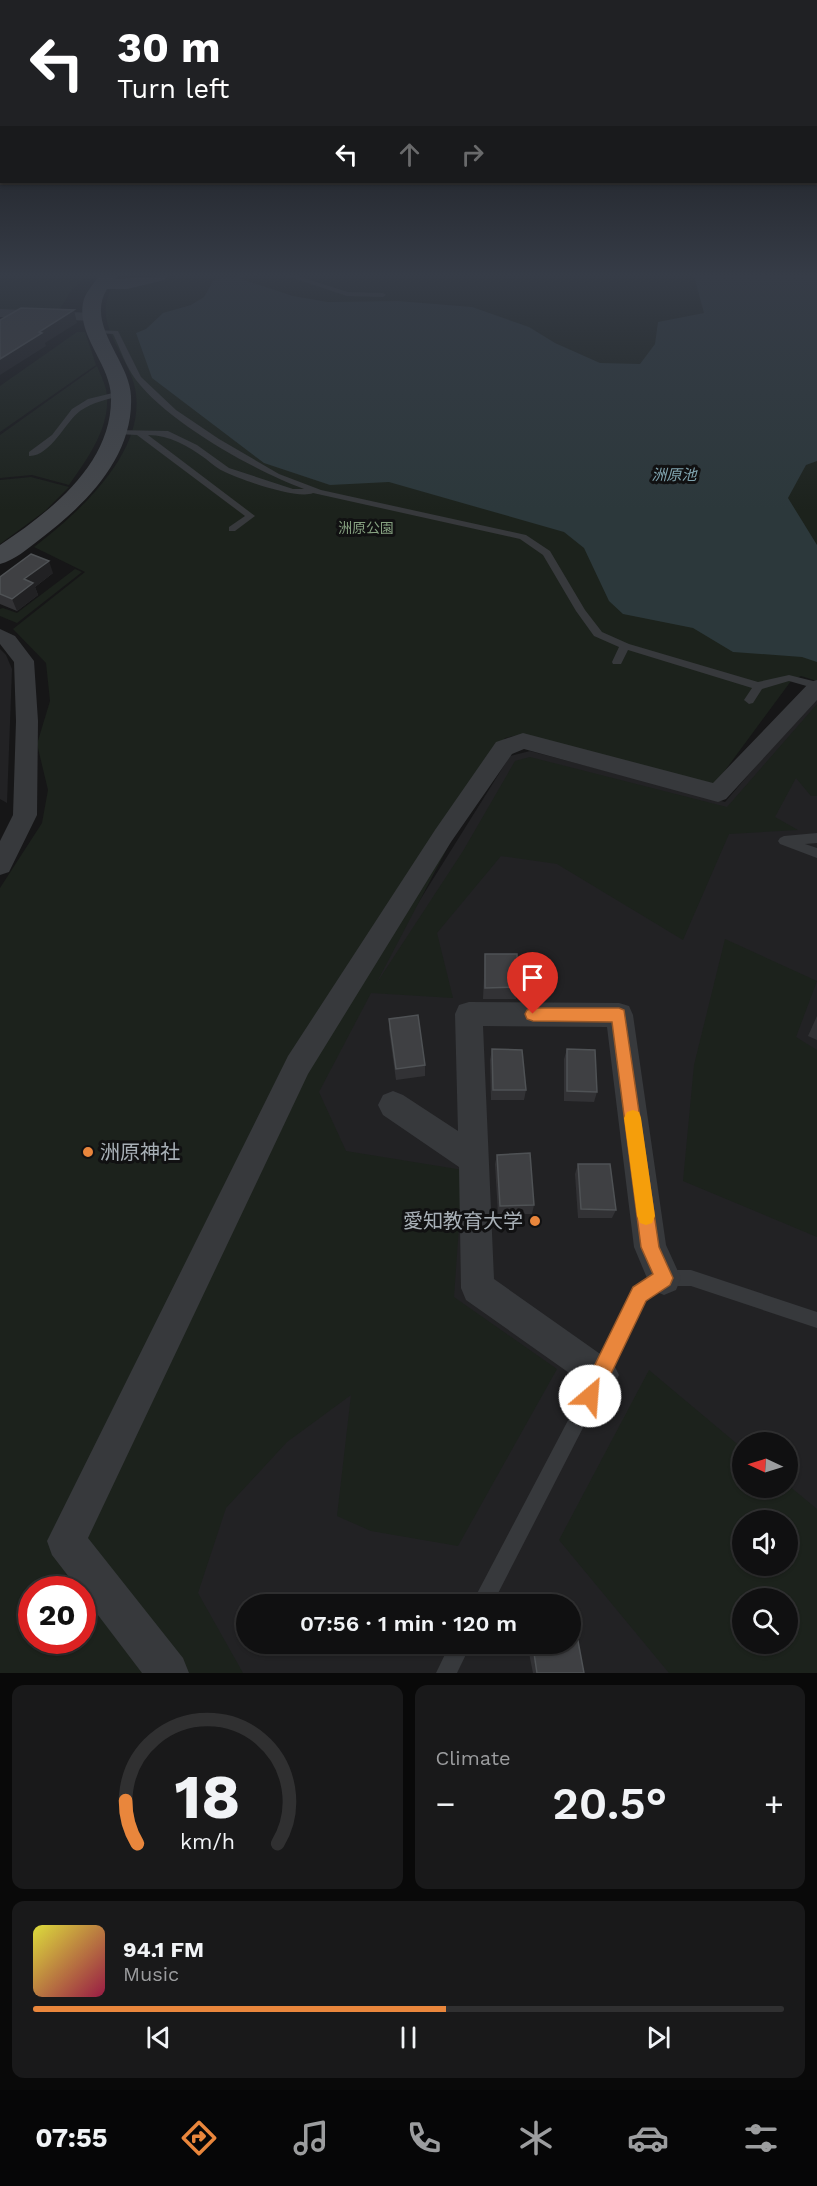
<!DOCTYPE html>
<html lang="en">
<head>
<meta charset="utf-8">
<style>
  :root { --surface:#101011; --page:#19191a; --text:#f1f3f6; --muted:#9c9d9f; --line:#303031; --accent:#e9863c }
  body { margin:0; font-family:"Work Sans","Noto Sans JP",sans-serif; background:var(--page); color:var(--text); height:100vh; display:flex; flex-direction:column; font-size:22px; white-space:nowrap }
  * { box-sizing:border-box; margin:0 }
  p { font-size:20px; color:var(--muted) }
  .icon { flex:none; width:33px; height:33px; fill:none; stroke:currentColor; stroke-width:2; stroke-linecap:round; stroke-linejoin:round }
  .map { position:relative; height:1673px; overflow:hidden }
  .side { display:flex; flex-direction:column; gap:12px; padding:12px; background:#090909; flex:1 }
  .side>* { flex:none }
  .hud { position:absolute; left:0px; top:0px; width:818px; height:183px; box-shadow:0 2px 4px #0004,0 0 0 2px var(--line); background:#202124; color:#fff; overflow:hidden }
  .needle { width:39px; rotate:274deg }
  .controls { position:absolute; left:732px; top:1432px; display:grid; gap:12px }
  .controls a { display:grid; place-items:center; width:66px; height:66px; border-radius:50%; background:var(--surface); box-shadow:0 2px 4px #0004,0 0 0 2px var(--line); font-size:30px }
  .speed { position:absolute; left:18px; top:1576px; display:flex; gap:12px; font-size:30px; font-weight:700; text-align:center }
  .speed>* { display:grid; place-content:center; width:78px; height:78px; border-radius:50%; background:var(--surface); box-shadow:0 2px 4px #0004,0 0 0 2px var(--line); line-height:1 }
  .speed .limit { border:9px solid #d22; background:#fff; color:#111 }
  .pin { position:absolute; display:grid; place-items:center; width:51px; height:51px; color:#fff; margin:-62px -26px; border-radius:50% 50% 50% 0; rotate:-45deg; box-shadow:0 0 6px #0007 }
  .pin .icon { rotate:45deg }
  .me { position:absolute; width:66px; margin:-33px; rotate:27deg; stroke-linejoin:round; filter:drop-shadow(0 0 4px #0008) }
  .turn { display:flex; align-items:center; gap:21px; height:126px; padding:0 18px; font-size:27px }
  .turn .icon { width:78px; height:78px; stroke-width:2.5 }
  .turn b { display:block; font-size:42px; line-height:51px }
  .lanes { display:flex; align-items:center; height:57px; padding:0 18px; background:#0003; justify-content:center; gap:30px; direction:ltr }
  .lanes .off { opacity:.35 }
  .big { font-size:45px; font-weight:600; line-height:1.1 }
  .side .widget { flex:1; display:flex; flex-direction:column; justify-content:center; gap:9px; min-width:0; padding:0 21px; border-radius:12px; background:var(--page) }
  .side .dial { align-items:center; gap:0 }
  .dial svg { height:156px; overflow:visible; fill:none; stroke:var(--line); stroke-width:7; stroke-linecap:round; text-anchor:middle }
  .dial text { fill:var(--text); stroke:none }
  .song { display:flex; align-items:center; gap:18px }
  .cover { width:72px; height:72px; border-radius:9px; background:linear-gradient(135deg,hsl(60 70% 55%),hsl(340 70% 35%)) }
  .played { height:6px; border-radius:3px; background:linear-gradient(90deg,var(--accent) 55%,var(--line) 55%) }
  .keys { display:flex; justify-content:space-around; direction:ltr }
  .heat { display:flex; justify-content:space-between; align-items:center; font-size:33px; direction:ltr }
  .side .tiles { flex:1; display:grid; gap:12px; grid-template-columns:1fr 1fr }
  .widget:last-child { grid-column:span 2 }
  .trip { position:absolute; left:236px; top:1594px; width:345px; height:60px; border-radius:30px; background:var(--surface); box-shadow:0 2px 4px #0004,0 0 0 2px var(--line); font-weight:600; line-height:60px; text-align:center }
  .dock { display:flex; height:96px; justify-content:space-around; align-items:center; background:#060607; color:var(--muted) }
  .dock .icon { width:42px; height:42px }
  .dock .active { color:var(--accent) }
  .dock b { font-size:27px; color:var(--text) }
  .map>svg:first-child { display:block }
</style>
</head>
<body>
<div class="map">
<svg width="817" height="1673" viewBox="0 0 817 1673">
  <rect width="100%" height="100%" fill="#161617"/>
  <!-- built -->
  <g fill="#222224" fill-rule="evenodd">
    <polygon points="0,649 6,655 12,669 7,803 0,799"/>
    <path d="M817,695v978h-597l-114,-145 252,-529 152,-243 20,-5 195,51zM742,1443h46v45h-46zM742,1521h46v45h-46zM742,1599h46v45h-46zM246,1605h324v39h-324z"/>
  </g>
  <!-- green -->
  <g fill="#1c221c" fill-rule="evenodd">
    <polygon points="0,276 102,276 99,279 85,278 71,291 57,314 0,311"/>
    <path d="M175,276h642v405l-16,-5 -10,5 -76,103 -196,-49 -14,3 -129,246 87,-133 52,-90 15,-4 197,50 90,-103v92h-6l-15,-18 -21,39 23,13 -69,4 -46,106 -126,-76 -56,-8 -64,77 16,65 -82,-5 -52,99 27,59 117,19 -9,127 103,72 -99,177 -87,-15 -34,-15 14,-121 -64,47 -61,66 -28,85 45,80h-243v-785l42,-65 6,-33 -11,-46 13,-43 -4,-38 -33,-34 72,-57 -51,-25c44,-34 114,-95 101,-159 -6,-31 -43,-65 -24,-98l52,-9zM32,1590h50v51h-50z"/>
    <polygon points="77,332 85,332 96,365 0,432 0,386"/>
    <path d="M97,366c3,8 7,15 9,23 7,35 -18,69 -37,96l-37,-10 -32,3v-43z"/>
    <polygon points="31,477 69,487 45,511 0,544 0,480"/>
    <polygon points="75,569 82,572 17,623 0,616 0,609 3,608 17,613"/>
    <polygon points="725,939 817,981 796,1037 817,1050 817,1237 683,1181 694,1065"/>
    <path d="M649,1370l93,78v40h46v-3l29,24v164h-148l-110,-133zM742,1521h46v45h-46zM742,1599h46v45h-46z"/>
  </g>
  <!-- water -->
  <polygon fill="#2c383b" points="694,276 817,276 817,461 806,465 788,498 817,545 817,662 802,657 733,652 693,628 623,614 609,601 584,548 564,532 389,482 330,485 264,463 152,378 136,333 146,329 163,313 191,305 204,297 213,281 223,277 238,278 293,296 328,302 398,301 472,307 529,327 555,343 600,363 640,364 655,344 658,322 704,313"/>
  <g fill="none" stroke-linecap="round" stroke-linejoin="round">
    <!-- lane -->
    <g fill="#37393c" fill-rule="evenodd">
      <polygon points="237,276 244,276 241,278"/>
      <polygon points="287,276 297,276 348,292 383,293 386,295 383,297 347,296"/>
      <path d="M96,330l22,1 23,46 35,33 43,29 60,35 42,16 205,45 24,16 35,59 17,22 27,12 129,38 31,-7 28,7v7l-28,-8 -27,8 -9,14 -4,1 -5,-4 8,-12 -124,-38 -7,14h-8l-1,-2 7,-15 -25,-11 -18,-25 -33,-56 -23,-16 -207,-46c-15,7 -71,-13 -88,-21 -7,-3 -13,-8 -19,-13 -18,-13 -36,-24 -58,-24l107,81 -20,15h-6v-4l16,-11 -108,-81 -20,-1h-3v-4l54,1 29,14 32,23 64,21h11c-51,-19 -135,-66 -168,-109 -10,-13 -16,-32 -23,-46l-15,-1 -3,-2z"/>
      <path d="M121,391l4,2 -1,2c-16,4 -31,7 -44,16 -14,10 -30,46 -51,45v-4l23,-17 20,-26 16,-10z"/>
      <polygon points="817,833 817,843 805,844 817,848 817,858 780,844 778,841 780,838 784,836"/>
      <polygon points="664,1270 691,1270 817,1312 817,1328 691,1286 666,1286 645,1300 607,1381 492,1605 471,1605 595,1369 633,1288"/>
      <polygon points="450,1644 471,1644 457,1673 436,1673"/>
    </g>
    <!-- street -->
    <g fill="#37393c" fill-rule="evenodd">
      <polygon points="0,309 93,313 100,317 93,321 0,317"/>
      <polygon points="0,629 15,636 34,661 38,721 37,815 9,872 0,875 0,841 13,815 16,721 14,662 0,644"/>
      <polygon points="817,680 817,700 726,799 718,802 524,749 512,754 451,842 308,1074 88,1538 183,1658 189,1673 142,1673 82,1594 82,1590 79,1590 52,1555 47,1541 288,1056 435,830 496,742 523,733 713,783 810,682"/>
      <polygon points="469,1002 619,1003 629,1006 633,1015 666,1245 681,1278 676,1290 664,1295 652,1290 634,1247 607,1027 483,1026 494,1279 613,1363 619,1375 613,1387 601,1393 589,1387 466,1300 461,1288 459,1167 383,1115 378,1105 383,1095 393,1091 403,1095 458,1131 455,1014 459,1005"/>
    </g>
    <!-- secondary -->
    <path fill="#45484c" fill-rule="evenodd" d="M99,276h18l-2,3 53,-3 -3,4 -38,9h-20c-22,36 23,72 24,107 3,62 -47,110 -92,144 -12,9 -24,20 -39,24v-19c51,-34 113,-82 111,-149 -1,-33 -37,-63 -27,-97 3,-8 10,-16 15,-23z"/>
  </g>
  <!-- wall -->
  <g fill="#323235">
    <polygon points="53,573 35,587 38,595 17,611 0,604 0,577"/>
    <polygon points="485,954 518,987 516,999 483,999"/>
    <polygon points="817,1016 817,1040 808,1036"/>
    <polygon points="389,1019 425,1065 425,1076 396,1080 389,1030"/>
    <polygon points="492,1049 526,1090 524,1100 491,1100 490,1060"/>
    <polygon points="567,1049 597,1092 594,1102 564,1101 564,1059"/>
    <polygon points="497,1155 534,1205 532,1214 498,1214 495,1164"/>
    <polygon points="578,1164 616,1210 612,1218 578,1218 575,1174"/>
    <polygon points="578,1641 584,1673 533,1673 529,1653 564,1644 570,1644 570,1643 572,1642"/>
  </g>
  <!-- shaded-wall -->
  <g fill="#212123">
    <polygon points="74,310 77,323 45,343 46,346 0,375 0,359 39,332"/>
    <polygon points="49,561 53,573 35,587 38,595 17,611 12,599 24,579"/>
  </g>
  <!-- building -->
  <g fill="#3f4043" stroke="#4f5255" stroke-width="1.5">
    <polygon points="21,308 74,310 39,332 42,333 0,359 0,320"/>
    <polygon points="31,554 49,561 24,579 33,583 12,599 0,594 0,577"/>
    <polygon points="485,954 517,954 518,987 485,988"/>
    <polygon points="418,1015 425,1065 396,1069 389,1019"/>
    <polygon points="492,1049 522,1050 526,1090 493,1090"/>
    <polygon points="567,1049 595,1050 597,1092 567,1091"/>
    <polygon points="530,1153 534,1205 500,1206 497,1155"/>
    <polygon points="578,1164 610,1164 616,1210 581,1209"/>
    <polygon points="578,1641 584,1673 537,1673 534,1653"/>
  </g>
  <!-- sky -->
  <linearGradient id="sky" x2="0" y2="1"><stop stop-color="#0c0c0d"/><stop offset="0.54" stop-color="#363c47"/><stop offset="1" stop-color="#363c47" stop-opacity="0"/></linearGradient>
  <rect width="817" height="510" fill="url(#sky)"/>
  <!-- route -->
  <polygon fill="#e9863c" stroke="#975727" stroke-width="1.5" points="533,1008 619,1008 624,1010 659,1247 673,1278 670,1285 646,1301 597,1403 590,1406 583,1403 580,1396 583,1389 633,1287 653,1274 641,1247 612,1022 533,1021 527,1019 525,1014 527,1010"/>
  <!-- slow -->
  <polygon fill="#f59e0b" points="633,1110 639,1112 641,1118 655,1216 652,1223 646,1225 640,1223 637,1216 624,1118 627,1112"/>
  <!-- markers -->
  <g fill="#e9863c" stroke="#111112" stroke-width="2">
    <circle cx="88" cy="1152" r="6"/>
    <circle cx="535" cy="1221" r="6"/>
  </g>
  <g text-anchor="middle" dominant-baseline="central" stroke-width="6" stroke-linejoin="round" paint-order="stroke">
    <!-- far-park labels -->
    <g font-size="14" fill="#86a180" stroke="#111112">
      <text x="366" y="528">洲原公園</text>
    </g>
    <!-- far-water labels -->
    <g font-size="15" font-style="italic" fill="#81a5b0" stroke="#111112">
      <text x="674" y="475">洲原池</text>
    </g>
    <!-- near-poi labels -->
    <g font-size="20" fill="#a8b0b7" stroke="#111112" text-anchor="start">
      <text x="100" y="1152">洲原神社</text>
      <text x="523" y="1221" text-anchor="end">愛知教育大学</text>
    </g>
  </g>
</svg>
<div class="controls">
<a><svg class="needle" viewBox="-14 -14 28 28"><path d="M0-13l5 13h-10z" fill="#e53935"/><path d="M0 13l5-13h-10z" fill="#9c9d9f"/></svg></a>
<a><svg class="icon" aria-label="sound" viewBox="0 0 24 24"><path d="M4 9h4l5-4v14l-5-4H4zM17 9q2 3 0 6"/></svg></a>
<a><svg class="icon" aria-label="search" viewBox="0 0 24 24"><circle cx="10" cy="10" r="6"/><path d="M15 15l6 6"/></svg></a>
</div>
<div class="speed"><div class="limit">20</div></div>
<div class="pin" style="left:533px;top:1014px;background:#d93025"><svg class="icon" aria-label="arrive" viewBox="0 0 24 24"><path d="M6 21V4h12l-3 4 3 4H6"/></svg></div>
<svg class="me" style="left:590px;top:1396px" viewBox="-20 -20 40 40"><circle r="19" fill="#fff"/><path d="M0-13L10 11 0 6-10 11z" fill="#e9863c"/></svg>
<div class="trip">07:56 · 1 min · 120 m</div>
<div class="hud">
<div class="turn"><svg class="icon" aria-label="left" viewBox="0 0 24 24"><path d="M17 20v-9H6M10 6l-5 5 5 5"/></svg><div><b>30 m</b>Turn left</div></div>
<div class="lanes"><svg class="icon" aria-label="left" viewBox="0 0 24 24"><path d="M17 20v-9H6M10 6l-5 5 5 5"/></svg><svg class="icon off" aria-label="ahead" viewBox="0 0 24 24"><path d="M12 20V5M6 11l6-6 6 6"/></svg><svg class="icon off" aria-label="right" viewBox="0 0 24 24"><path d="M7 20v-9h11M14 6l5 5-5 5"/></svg></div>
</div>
</div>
<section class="side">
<div class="tiles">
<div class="widget dial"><svg viewBox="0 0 100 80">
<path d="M14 69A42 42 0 1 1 86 69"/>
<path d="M14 69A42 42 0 0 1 8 47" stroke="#e9863c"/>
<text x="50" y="56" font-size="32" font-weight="700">18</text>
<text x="50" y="72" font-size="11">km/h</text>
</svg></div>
<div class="widget"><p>Climate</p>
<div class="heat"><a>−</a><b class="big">20.5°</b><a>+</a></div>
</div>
<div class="widget">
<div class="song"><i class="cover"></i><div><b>94.1 FM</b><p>Music</p></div></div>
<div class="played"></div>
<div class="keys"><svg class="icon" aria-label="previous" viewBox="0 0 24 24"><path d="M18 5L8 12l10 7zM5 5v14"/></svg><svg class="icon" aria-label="pause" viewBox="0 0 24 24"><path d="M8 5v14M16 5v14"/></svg><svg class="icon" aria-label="next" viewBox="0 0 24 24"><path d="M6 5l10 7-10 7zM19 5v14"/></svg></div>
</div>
</div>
</section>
<nav class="dock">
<b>07:55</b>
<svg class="icon active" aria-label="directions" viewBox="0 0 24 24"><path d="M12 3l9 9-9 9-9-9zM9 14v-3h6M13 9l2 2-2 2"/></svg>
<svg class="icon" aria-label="music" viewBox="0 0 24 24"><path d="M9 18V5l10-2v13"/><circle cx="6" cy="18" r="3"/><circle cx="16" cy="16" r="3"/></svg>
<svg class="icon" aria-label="phone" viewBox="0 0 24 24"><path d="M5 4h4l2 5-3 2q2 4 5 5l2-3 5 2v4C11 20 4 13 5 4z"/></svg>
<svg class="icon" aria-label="climate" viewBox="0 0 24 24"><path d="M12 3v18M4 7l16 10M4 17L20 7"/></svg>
<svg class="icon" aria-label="car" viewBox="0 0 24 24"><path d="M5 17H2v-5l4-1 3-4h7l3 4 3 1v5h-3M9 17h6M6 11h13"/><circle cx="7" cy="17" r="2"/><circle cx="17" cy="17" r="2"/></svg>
<svg class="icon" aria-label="filters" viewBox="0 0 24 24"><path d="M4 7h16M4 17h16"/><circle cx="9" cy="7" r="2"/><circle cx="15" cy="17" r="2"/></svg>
</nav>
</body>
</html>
